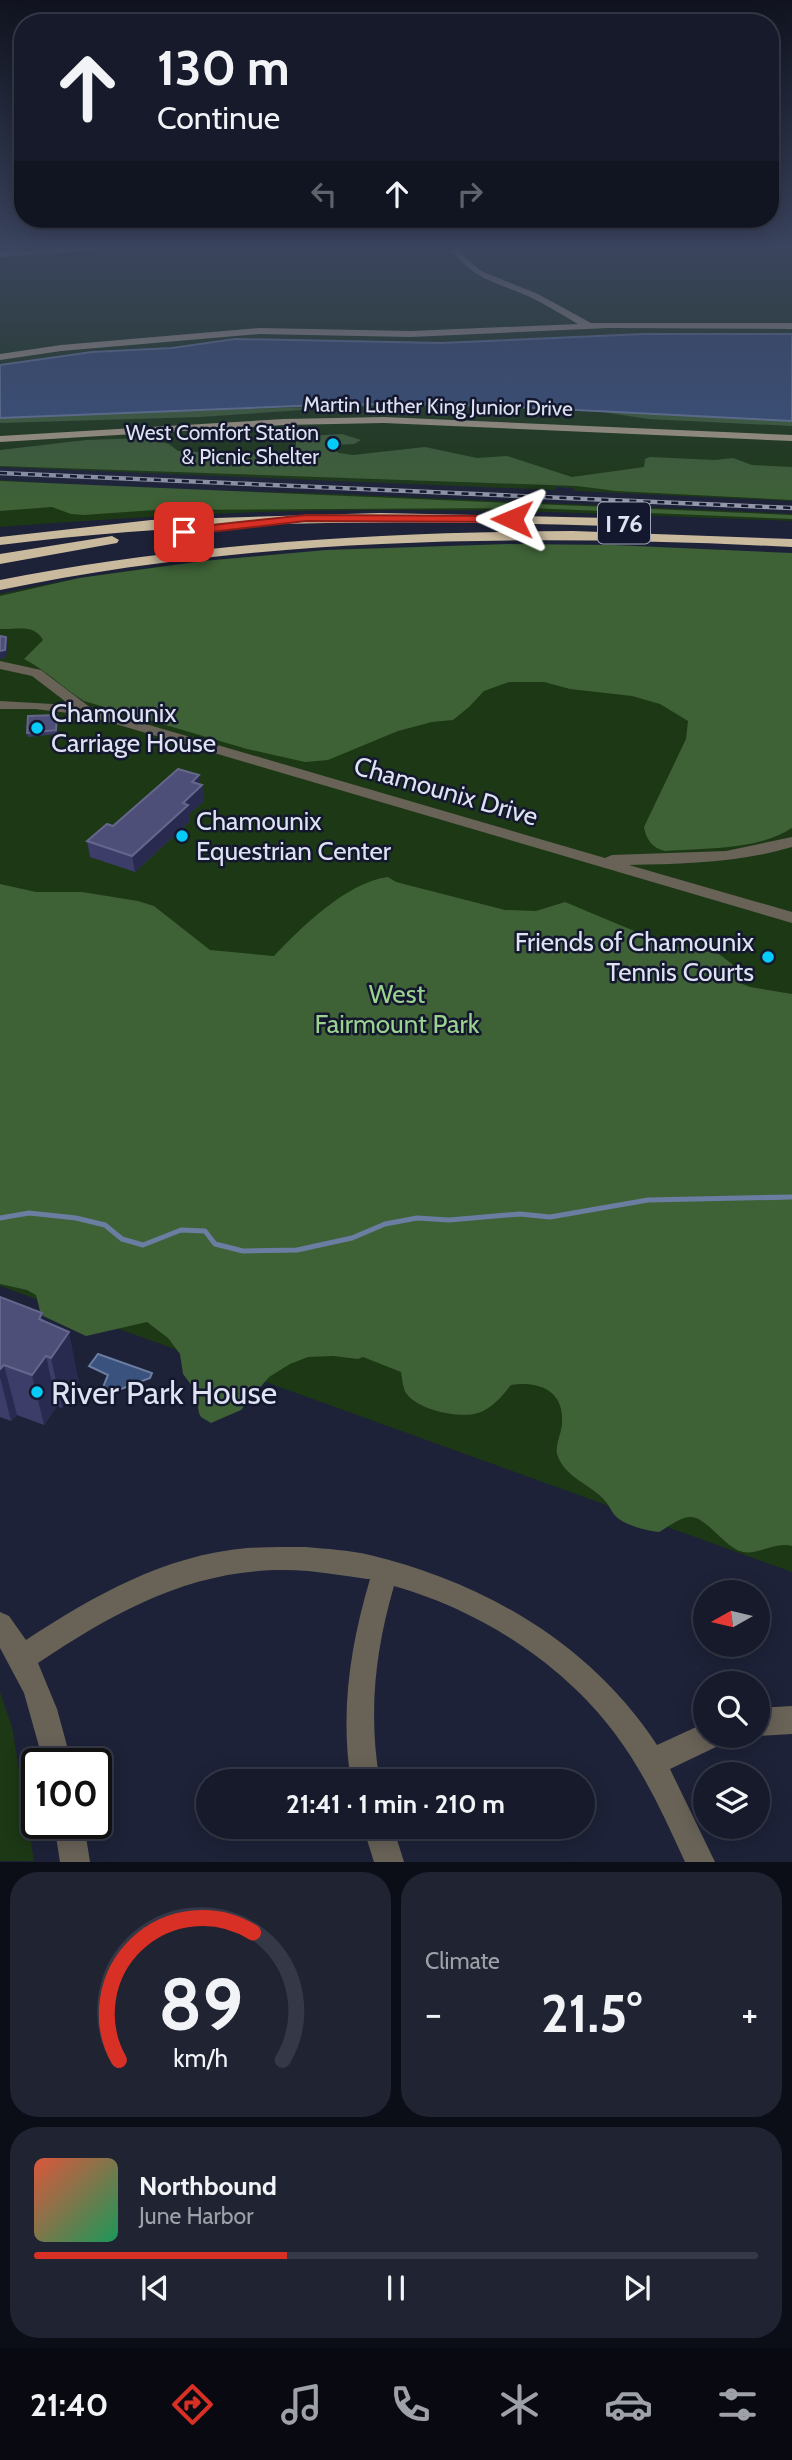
<!DOCTYPE html>
<html lang="en">
<head>
<meta charset="utf-8">
<style>
  :root { --surface:#161a2a; --page:#1f2332; --text:#f1f3f6; --muted:#9ea1a8; --line:#353847; --accent:#d93025 }
  body { margin:0; font-family:Cabin,sans-serif; background:var(--page); color:var(--text); height:100vh; display:flex; flex-direction:column; font-size:26px; white-space:nowrap }
  * { box-sizing:border-box; margin:0 }
  p { font-size:23px; color:var(--muted) }
  .icon { flex:none; width:38px; height:38px; fill:none; stroke:currentColor; stroke-width:2; stroke-linecap:round; stroke-linejoin:round }
  .map { position:relative; height:1862px; overflow:hidden }
  .details { display:flex; flex-direction:column; gap:10px; padding:10px; background:#0c0e17; flex:1 }
  .details>* { flex:none }
  .hud { position:absolute; left:14px; top:14px; width:765px; height:214px; border-radius:28px; box-shadow:0 4px 18px #0003,0 0 0 2px var(--line); background:#161a2a; color:var(--text); overflow:hidden }
  .needle { width:46px; rotate:262deg }
  .fabs { position:absolute; left:693px; top:1580px; display:grid; gap:14px }
  .fabs a { display:grid; place-items:center; width:77px; height:77px; border-radius:50%; background:var(--surface); box-shadow:0 4px 18px #0003,0 0 0 2px var(--line); font-size:35px }
  .speed { position:absolute; left:21px; top:1748px; display:flex; gap:14px; font-size:35px; font-weight:700; text-align:center }
  .speed>* { display:grid; place-content:center; width:91px; height:91px; border-radius:50%; background:var(--surface); box-shadow:0 4px 18px #0003,0 0 0 2px var(--line); line-height:1 }
  .speed .limit { border:4px solid #111; border-radius:10px; background:#fff; color:#111 }
  .pin { position:absolute; display:grid; place-items:center; width:60px; height:60px; color:#fff; margin:-30px; border-radius:14px; box-shadow:0 4px 10px #0006 }
  .me { position:absolute; width:77px; margin:-38px; rotate:271deg; stroke-linejoin:round; filter:drop-shadow(0 0 5px #0008) }
  .turn { display:flex; align-items:center; gap:24px; height:147px; padding:0 28px; font-size:32px }
  .turn .icon { width:91px; height:91px; stroke-width:2.5 }
  .turn b { display:block; font-size:49px; line-height:60px }
  .lanes { display:flex; align-items:center; height:66px; padding:0 28px; background:#0003; justify-content:center; gap:35px; direction:ltr }
  .lanes .off { opacity:.35 }
  .big { font-size:52px; font-weight:700; line-height:1.1 }
  .details .tile { flex:1; display:flex; flex-direction:column; justify-content:center; gap:10px; min-width:0; padding:0 24px; border-radius:28px; background:var(--page) }
  .details .dial { align-items:center; gap:0 }
  .dial svg { height:182px; overflow:visible; fill:none; stroke:var(--line); stroke-width:7; stroke-linecap:round; text-anchor:middle }
  .dial text { fill:var(--text); stroke:none }
  .song { display:flex; align-items:center; gap:21px }
  .cover { width:84px; height:84px; border-radius:10px; background:linear-gradient(135deg,hsl(10 70% 55%),hsl(150 70% 35%)) }
  .played { height:7px; border-radius:4px; background:linear-gradient(90deg,var(--accent) 35%,var(--line) 35%) }
  .keys { display:flex; justify-content:space-around; direction:ltr }
  .heat { display:flex; justify-content:space-between; align-items:center; font-size:38px; direction:ltr }
  .details .tiles { flex:1; display:grid; gap:10px; grid-template-columns:1fr 1fr }
  .tile:last-child { grid-column:span 2 }
  .trip { position:absolute; left:196px; top:1769px; width:399px; height:70px; border-radius:35px; background:var(--surface); box-shadow:0 4px 18px #0003,0 0 0 2px var(--line); font-weight:700; line-height:70px; text-align:center }
  .tabs { display:flex; height:112px; justify-content:space-around; align-items:center; background:#090a11; color:var(--muted) }
  .tabs .icon { width:49px; height:49px }
  .tabs .active { color:var(--accent) }
  .tabs b { font-size:32px; color:var(--text) }
  .map>svg:first-child { display:block }
</style>
</head>
<body>
<div class="map">
<svg width="792" height="1862" viewBox="0 0 792 1862">
  <rect width="100%" height="100%" fill="#1d2238"/>
  <!-- green -->
  <g fill="#1c3815">
    <polygon points="165,246 792,246 792,334 643,334 441,343 235,339 172,348 92,352 0,365 0,257"/>
    <polygon points="437,403 792,421 792,501 575,491 573,488 556,487 555,490 0,467 0,418 322,405"/>
    <path d="M0,480l168,10 144,3 464,20 16,1v7c-136,-5 -273,-12 -409,-11 -128,0 -255,7 -383,17z"/>
    <path d="M792,555v1017l-792,-286v-692c90,-20 179,-32 272,-36z"/>
    <polygon points="0,1692 12,1727 34,1861 0,1861"/>
  </g>
  <!-- forest -->
  <g fill="#3e6136">
    <polygon points="437,403 792,421 792,426 648,419 596,411 430,406 348,407 200,417 0,423 0,418 54,415"/>
    <polygon points="342,434 361,440 354,444 329,445 339,453 353,455 425,447 477,458 507,456 572,477 644,467 645,459 650,457 715,460 733,458 752,465 792,467 792,500 616,491 577,486 0,466 0,450 86,440 146,438 169,444 178,451 266,455 290,453 296,446 296,440 308,436"/>
    <polygon points="0,481 792,515 792,519 529,508 155,510 84,515 71,514 52,507 0,511"/>
    <path d="M508,544l105,1 179,8v275c-33,22 -87,20 -127,23 -13,-3 -19,-12 -21,-24l42,-88 2,-18 -28,-17 -28,-8 -62,-7 -26,-7h-35l-25,9 -15,16 -16,13 -21,2 -34,9 -70,29 -23,2 -58,-13 -163,-48c-21,-13 -38,-31 -60,-42l19,-19c-9,-17 -26,-10 -43,-11v-33l79,-18 124,-17 123,-11z"/>
    <path d="M388,877l8,5 109,28 31,1 29,-9 98,41 56,11 13,10 8,19 10,4 42,7v552c-17,-5 -33,9 -49,6 -19,-4 -37,-37 -54,-35 -10,1 -21,10 -30,15 -12,-1 -30,-6 -40,-13 -7,-5 -8,-11 -13,-17 -14,-18 -41,-23 -49,-48 -2,-10 5,-21 5,-32 2,-32 -24,-41 -51,-37 -9,11 -18,23 -33,28 -18,6 -61,-3 -72,-20 -3,-5 -4,-15 -5,-21l-38,-15 -5,2 -25,-3 -25,1 -18,7 -21,13 -28,33 -30,13 -10,-6 -2,-4 -4,-23 -12,-16 -3,-20 -12,-16 -21,-16 -61,14 -45,-21 -5,-20 -9,-5 -27,-6v-400l36,8h46l56,9 16,5 56,44 64,6c26,-28 75,-75 114,-79z"/>
  </g>
  <!-- water -->
  <g fill="#3a527e" stroke="#6b7da1" stroke-width="2">
    <polygon points="643,334 792,334 792,421 437,403 322,405 0,418 0,365 92,352 172,348 235,339 441,343"/>
    <polygon points="98,1354 152,1373 150,1378 108,1394 101,1392 108,1375 89,1366"/>
  </g>
  <g fill="none" stroke-linecap="round" stroke-linejoin="round">
    <!-- stream -->
    <polyline stroke="#6b7da1" stroke-width="5" points="0,1218 29,1213 76,1218 105,1225 122,1239 143,1245 181,1230 205,1231 215,1244 243,1251 297,1250 352,1238 385,1224 417,1218 449,1220 520,1214 550,1217 648,1200 792,1197"/>
    <!-- minor -->
    <g fill="#686257" fill-rule="evenodd">
      <path d="M0,661l41,9 50,38 514,150 7,-3 114,-4 66,-14v10c-53,16 -108,17 -163,18l163,47v11l-707,-208 -50,-6h-35v-8l70,4 -38,-29 -32,-7z"/>
      <path d="M306,1547c21,2 43,3 64,8 115,28 221,89 287,190l48,-22v13h17l-4,10 -48,23 45,93h-30c-20,-44 -40,-88 -69,-127 -53,-72 -137,-125 -222,-149 -19,65 -26,129 -14,196h-29c-11,-70 -1,-135 19,-203h-3c-20,-3 -39,-6 -59,-8 -105,-8 -186,36 -270,92l19,46 15,55h-28l-20,-71 -24,-45v-36l9,4 17,24c67,-44 139,-85 221,-92 20,-1 40,-1 59,-1z"/>
      <polygon points="792,1706 792,1734 758,1736 758,1708"/>
      <polygon points="54,1824 84,1824 90,1862 60,1862"/>
      <polygon points="363,1827 393,1827 404,1862 374,1862"/>
    </g>
    <!-- major -->
    <g fill="#ada18a" fill-rule="evenodd">
      <polygon points="94,246 134,246 130,248 0,257 0,251"/>
      <path d="M450,246h8l6,10 17,15 57,23 53,29h201v6l-184,-1 -197,9 -152,-3 -198,17 -61,9v-6l61,-9 198,-17 152,3 167,-7c-16,-9 -31,-19 -48,-27 -31,-14 -62,-19 -80,-51z"/>
      <polygon points="384,417 792,435 792,441 384,423 284,425 0,442 0,436 284,419"/>
    </g>
    <!-- highway -->
    <g fill="#c9ba9e" fill-rule="evenodd">
      <path d="M380,513l229,5 7,4 -7,4c-204,-6 -406,-7 -609,19v-8l151,-17z"/>
      <path d="M573,531l219,8v8c-264,-13 -532,-11 -792,43v-10l26,-5c181,-33 364,-43 547,-44z"/>
      <polygon points="112,536 119,540 117,543 0,564 0,554"/>
    </g>
    <defs>
      <polyline id="rail" points="0,473 792,508"/>
    </defs>
    <!-- rail casing -->
    <use href="#rail" stroke="#9297a9" stroke-width="4.5"/>
    <!-- rail -->
    <use href="#rail" stroke="#14182e" stroke-width="2.5" stroke-dasharray="7" stroke-linecap="butt"/>
  </g>
  <!-- wall -->
  <g fill="#3c3d69">
    <polygon points="57,718 57,734 28,737 27,733"/>
    <polygon points="200,785 202,785 204,801 189,814 190,821 135,872 90,857 87,841 113,826"/>
    <polygon points="0,1297 44,1321 79,1382 62,1408 57,1406 44,1425 17,1415 11,1421 0,1417"/>
  </g>
  <!-- shaded-wall -->
  <g fill="#282b4f">
    <polygon points="6,637 8,644 6,657 0,659 0,651"/>
    <polygon points="199,775 200,787 202,785 204,801 189,814 190,821 135,872 132,856 183,803 192,782"/>
    <polygon points="42,1313 52,1357 69,1332 79,1382 62,1408 51,1358 39,1319"/>
    <polygon points="46,1356 57,1406 44,1425 32,1375"/>
    <polygon points="4,1365 17,1415 11,1421 0,1377 0,1369"/>
  </g>
  <!-- building -->
  <g fill="#4e4f78" stroke="#64668b" stroke-width="2">
    <polygon points="0,636 6,637 5,650 0,651"/>
    <polygon points="57,715 56,730 27,733 28,716"/>
    <polygon points="178,769 199,775 192,782 202,785 183,803 188,805 132,856 87,841 107,824 113,826"/>
    <polygon points="0,1297 42,1313 39,1319 69,1332 51,1358 46,1356 32,1375 4,1365 0,1369"/>
  </g>
  <!-- sky -->
  <linearGradient id="sky" x2="0" y2="1"><stop stop-color="#10131f"/><stop offset="0.49" stop-color="#3a445e"/><stop offset="1" stop-color="#3a445e" stop-opacity="0"/></linearGradient>
  <rect width="792" height="506" fill="url(#sky)"/>
  <!-- route -->
  <polygon fill="#d93025" stroke="#8d1f18" stroke-width="2" points="306,515 512,516 518,519 512,522 306,521 184,535 179,532 184,528"/>
  <!-- markers -->
  <g fill="#05cbf9" stroke="#14182e" stroke-width="2.5">
    <circle cx="333" cy="444" r="7"/>
    <circle cx="37" cy="728" r="7"/>
    <circle cx="182" cy="836" r="7"/>
    <circle cx="768" cy="957" r="7"/>
    <circle cx="37" cy="1392" r="7"/>
  </g>
  <g text-anchor="middle" dominant-baseline="central" stroke-width="5" stroke-linejoin="round" paint-order="stroke">
    <!-- far-street labels -->
    <g font-size="21" fill="#dee2f2" stroke="#14182e">
      <text transform="translate(438 406) rotate(1)">Martin Luther King Junior Drive</text>
    </g>
    <!-- far-poi labels -->
    <g font-size="21" fill="#dee2f2" stroke="#14182e" text-anchor="end">
      <text x="319" y="432">West Comfort Station<tspan x="319" dy="24">&amp; Picnic Shelter</tspan></text>
    </g>
    <!-- shield labels -->
    <rect fill="#14182e" stroke="#a1a5b7" stroke-width="2" x="598" y="502.5" width="52" height="41" rx="5"/>
    <g font-size="24" font-weight="bold" fill="#dee2f2">
      <text x="624" y="523">I 76</text>
    </g>
    <!-- poi labels -->
    <g font-size="26" fill="#dee2f2" stroke="#14182e" text-anchor="start">
      <text x="51" y="713">Chamounix<tspan x="51" dy="30">Carriage House</tspan></text>
      <text x="196" y="821">Chamounix<tspan x="196" dy="30">Equestrian Center</tspan></text>
      <text x="754" y="942" text-anchor="end">Friends of Chamounix<tspan x="754" dy="30">Tennis Courts</tspan></text>
    </g>
    <!-- street labels -->
    <g font-size="26" fill="#dee2f2" stroke="#14182e">
      <text transform="translate(446 791) rotate(16)">Chamounix Drive</text>
    </g>
    <!-- park labels -->
    <g font-size="26" fill="#9bd28e" stroke="#14182e">
      <text x="397" y="994">West<tspan x="397" dy="30">Fairmount Park</tspan></text>
    </g>
    <!-- near-poi labels -->
    <g font-size="32" fill="#dee2f2" stroke="#14182e" text-anchor="start">
      <text x="51" y="1392">River Park House</text>
    </g>
  </g>
</svg>
<div class="fabs">
<a><svg class="needle" viewBox="-14 -14 28 28"><path d="M0-13l5 13h-10z" fill="#e53935"/><path d="M0 13l5-13h-10z" fill="#9ea1a8"/></svg></a>
<a><svg class="icon" aria-label="search" viewBox="0 0 24 24"><circle cx="10" cy="10" r="6"/><path d="M15 15l6 6"/></svg></a>
<a><svg class="icon" aria-label="layers" viewBox="0 0 24 24"><path d="M12 4l9 5-9 5-9-5zM3 14l9 5 9-5"/></svg></a>
</div>
<div class="speed"><div class="limit">100</div></div>
<div class="pin" style="left:184px;top:532px;background:#d93025"><svg class="icon" aria-label="arrive" viewBox="0 0 24 24"><path d="M6 21V4h12l-3 4 3 4H6"/></svg></div>
<svg class="me" style="left:512px;top:519px" viewBox="-20 -20 40 40"><path d="M0-17L14 15 0 8-14 15z" fill="#d93025" stroke="#fff" stroke-width="4"/></svg>
<div class="trip">21:41 · 1 min · 210 m</div>
<div class="hud">
<div class="turn"><svg class="icon" aria-label="ahead" viewBox="0 0 24 24"><path d="M12 20V5M6 11l6-6 6 6"/></svg><div><b>130 m</b>Continue</div></div>
<div class="lanes"><svg class="icon off" aria-label="left" viewBox="0 0 24 24"><path d="M17 20v-9H6M10 6l-5 5 5 5"/></svg><svg class="icon" aria-label="ahead" viewBox="0 0 24 24"><path d="M12 20V5M6 11l6-6 6 6"/></svg><svg class="icon off" aria-label="right" viewBox="0 0 24 24"><path d="M7 20v-9h11M14 6l5 5-5 5"/></svg></div>
</div>
</div>
<section class="details">
<div class="tiles">
<div class="tile dial"><svg viewBox="0 0 100 80">
<path d="M14 69A42 42 0 1 1 86 69"/>
<path d="M14 69A42 42 0 0 1 73 13" stroke="#d93025"/>
<text x="50" y="56" font-size="32" font-weight="700">89</text>
<text x="50" y="72" font-size="11">km/h</text>
</svg></div>
<div class="tile"><p>Climate</p>
<div class="heat"><a>−</a><b class="big">21.5°</b><a>+</a></div>
</div>
<div class="tile">
<div class="song"><i class="cover"></i><div><b>Northbound</b><p>June Harbor</p></div></div>
<div class="played"></div>
<div class="keys"><svg class="icon" aria-label="previous" viewBox="0 0 24 24"><path d="M18 5L8 12l10 7zM5 5v14"/></svg><svg class="icon" aria-label="pause" viewBox="0 0 24 24"><path d="M8 5v14M16 5v14"/></svg><svg class="icon" aria-label="next" viewBox="0 0 24 24"><path d="M6 5l10 7-10 7zM19 5v14"/></svg></div>
</div>
</div>
</section>
<nav class="tabs">
<b>21:40</b>
<svg class="icon active" aria-label="directions" viewBox="0 0 24 24"><path d="M12 3l9 9-9 9-9-9zM9 14v-3h6M13 9l2 2-2 2"/></svg>
<svg class="icon" aria-label="music" viewBox="0 0 24 24"><path d="M9 18V5l10-2v13"/><circle cx="6" cy="18" r="3"/><circle cx="16" cy="16" r="3"/></svg>
<svg class="icon" aria-label="phone" viewBox="0 0 24 24"><path d="M5 4h4l2 5-3 2q2 4 5 5l2-3 5 2v4C11 20 4 13 5 4z"/></svg>
<svg class="icon" aria-label="climate" viewBox="0 0 24 24"><path d="M12 3v18M4 7l16 10M4 17L20 7"/></svg>
<svg class="icon" aria-label="car" viewBox="0 0 24 24"><path d="M5 17H2v-5l4-1 3-4h7l3 4 3 1v5h-3M9 17h6M6 11h13"/><circle cx="7" cy="17" r="2"/><circle cx="17" cy="17" r="2"/></svg>
<svg class="icon" aria-label="filters" viewBox="0 0 24 24"><path d="M4 7h16M4 17h16"/><circle cx="9" cy="7" r="2"/><circle cx="15" cy="17" r="2"/></svg>
</nav>
</body>
</html>
